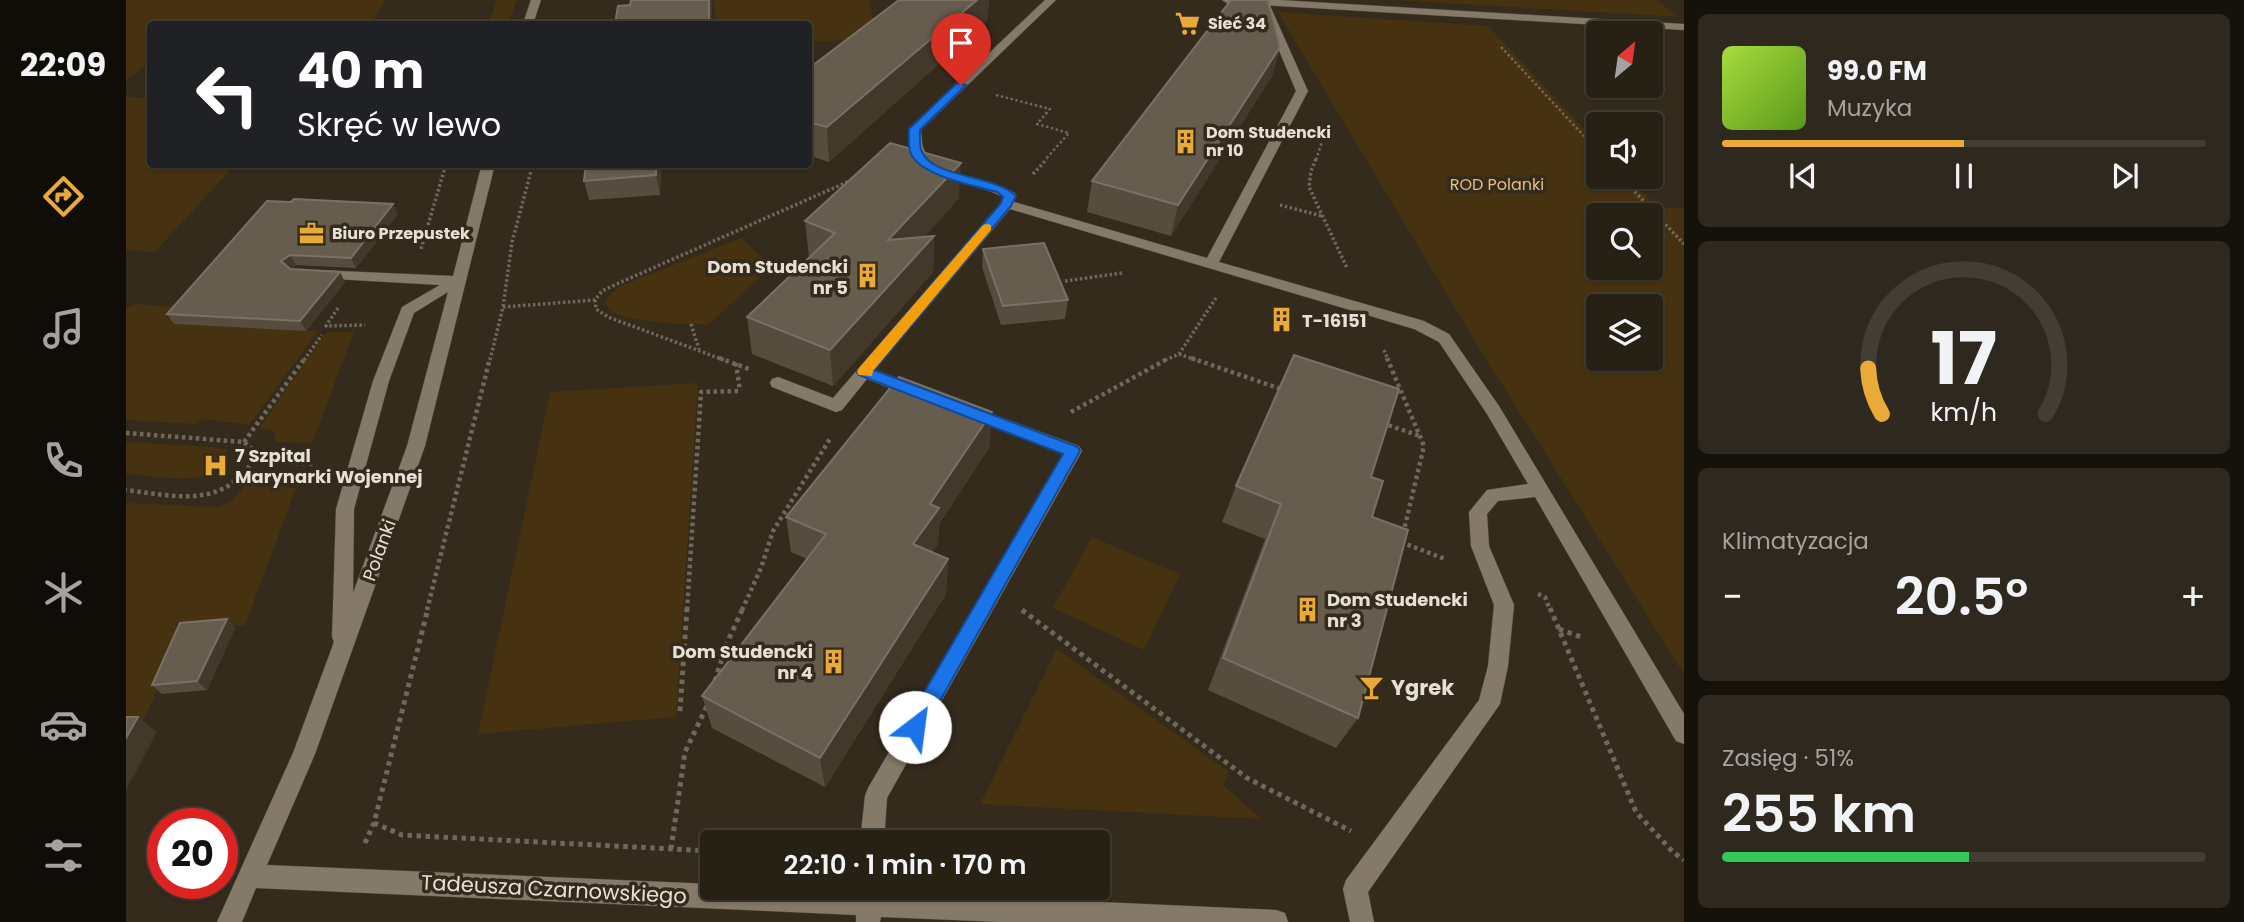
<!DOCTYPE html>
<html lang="pl">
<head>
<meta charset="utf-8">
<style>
  :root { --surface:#272015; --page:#2f281e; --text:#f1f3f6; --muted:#a4a3a0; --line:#433e34; --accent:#e9aa38 }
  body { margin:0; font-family:Poppins,sans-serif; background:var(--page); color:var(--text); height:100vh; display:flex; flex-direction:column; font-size:26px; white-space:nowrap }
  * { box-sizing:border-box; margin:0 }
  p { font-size:23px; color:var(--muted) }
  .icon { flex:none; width:38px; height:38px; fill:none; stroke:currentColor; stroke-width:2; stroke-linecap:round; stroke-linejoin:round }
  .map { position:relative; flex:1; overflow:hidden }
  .sheet { display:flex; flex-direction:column; gap:14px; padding:14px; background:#15120c; width:560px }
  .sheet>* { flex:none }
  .top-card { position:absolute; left:21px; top:21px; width:665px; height:147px; border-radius:7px; box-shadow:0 2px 5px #0004,0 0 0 2px var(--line); background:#202124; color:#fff; overflow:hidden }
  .needle { width:46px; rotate:29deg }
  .controls { position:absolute; left:1460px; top:21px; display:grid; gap:14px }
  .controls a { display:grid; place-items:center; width:77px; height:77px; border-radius:7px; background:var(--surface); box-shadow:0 2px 5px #0004,0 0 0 2px var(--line); font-size:35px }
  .speed { position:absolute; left:21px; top:808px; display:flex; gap:14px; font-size:35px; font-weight:700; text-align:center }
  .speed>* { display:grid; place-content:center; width:91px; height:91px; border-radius:50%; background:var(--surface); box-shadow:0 2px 5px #0004,0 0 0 2px var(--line); line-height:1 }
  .speed .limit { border:10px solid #d22; background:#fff; color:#111 }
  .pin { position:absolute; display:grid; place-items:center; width:60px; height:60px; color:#fff; margin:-72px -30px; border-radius:50% 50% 50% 0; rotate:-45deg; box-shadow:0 0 7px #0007 }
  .pin .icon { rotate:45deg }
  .me { position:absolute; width:77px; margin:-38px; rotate:30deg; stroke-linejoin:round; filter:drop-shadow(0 0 5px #0008) }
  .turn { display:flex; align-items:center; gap:24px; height:147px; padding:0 35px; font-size:32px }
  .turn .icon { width:91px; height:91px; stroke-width:2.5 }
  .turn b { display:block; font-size:49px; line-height:60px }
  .big { font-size:52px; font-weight:600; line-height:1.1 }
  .sheet .card { flex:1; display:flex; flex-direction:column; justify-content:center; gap:10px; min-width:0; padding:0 24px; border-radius:10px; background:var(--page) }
  .sheet .dial { align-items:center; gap:0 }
  .dial svg { height:182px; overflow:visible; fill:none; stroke:var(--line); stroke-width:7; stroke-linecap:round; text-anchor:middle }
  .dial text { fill:var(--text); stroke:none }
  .song { display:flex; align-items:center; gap:21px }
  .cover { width:84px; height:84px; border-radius:10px; background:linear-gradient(135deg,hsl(80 70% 55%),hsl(90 70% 35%)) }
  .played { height:7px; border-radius:4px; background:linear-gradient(90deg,var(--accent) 50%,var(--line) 50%) }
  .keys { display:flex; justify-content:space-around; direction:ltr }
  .heat { display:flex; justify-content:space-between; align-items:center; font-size:38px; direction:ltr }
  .charge { height:10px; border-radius:5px; background:linear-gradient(90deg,#34c759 51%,var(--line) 0) }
  .trip { position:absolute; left:574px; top:830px; width:410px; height:70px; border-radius:7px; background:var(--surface); box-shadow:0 2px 5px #0004,0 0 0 2px var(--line); font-weight:600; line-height:70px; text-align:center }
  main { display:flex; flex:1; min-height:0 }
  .dock { display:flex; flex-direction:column; width:126px; justify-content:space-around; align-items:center; background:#100d08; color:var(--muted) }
  .dock .icon { width:49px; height:49px }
  .dock .on { color:var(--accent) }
  .dock b { font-size:32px; color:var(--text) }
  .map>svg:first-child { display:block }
</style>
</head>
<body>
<main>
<nav class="dock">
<b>22:09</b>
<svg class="icon on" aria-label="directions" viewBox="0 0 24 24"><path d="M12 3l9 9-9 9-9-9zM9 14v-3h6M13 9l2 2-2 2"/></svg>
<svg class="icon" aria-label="music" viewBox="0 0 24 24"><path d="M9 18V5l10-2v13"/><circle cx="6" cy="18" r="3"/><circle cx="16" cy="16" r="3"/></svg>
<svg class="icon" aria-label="phone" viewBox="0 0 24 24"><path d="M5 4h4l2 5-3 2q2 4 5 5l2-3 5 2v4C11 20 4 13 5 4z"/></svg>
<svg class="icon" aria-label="climate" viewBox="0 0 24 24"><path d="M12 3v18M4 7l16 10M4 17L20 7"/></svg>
<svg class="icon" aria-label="car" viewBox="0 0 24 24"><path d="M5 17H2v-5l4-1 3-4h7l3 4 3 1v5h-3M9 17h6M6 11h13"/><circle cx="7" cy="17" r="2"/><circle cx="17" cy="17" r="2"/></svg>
<svg class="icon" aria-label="filters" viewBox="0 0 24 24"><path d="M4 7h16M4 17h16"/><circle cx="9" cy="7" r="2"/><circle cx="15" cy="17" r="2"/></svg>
</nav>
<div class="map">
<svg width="1558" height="922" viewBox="0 0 1558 922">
  <rect width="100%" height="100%" fill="#342b1c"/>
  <!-- green -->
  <g fill="#463210" fill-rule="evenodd">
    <polygon points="0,0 259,0 245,24 24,24 24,62 0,81"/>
    <polygon points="371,0 391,0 382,24 362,24"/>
    <polygon points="587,0 743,0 751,38 683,42 682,24 591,24"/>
    <polygon points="1268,0 1531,0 1551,16 1536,16"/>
    <path d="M1152,12l210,14 110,118v33h30l30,31h26v466l-213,-339zM1472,215h52v53h-52zM1472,306h52v53h-52z"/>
    <polygon points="0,97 24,98 24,164 142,165 140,167 106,168 29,252 0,250"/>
    <path d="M615,238l31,28 -64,59c-16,-1 -145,-1 -87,-39z"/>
    <polygon points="10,304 62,308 49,324 192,331 123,425 78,419 70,424 0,420 0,308"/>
    <polygon points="201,332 228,332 186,443 150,442 149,432 133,428"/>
    <polygon points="572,383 550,717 352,734 424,392"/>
    <path d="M0,442l87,5 13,2 3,9c-21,31 -70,18 -103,16z"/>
    <polygon points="120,485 170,488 119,625 58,631 16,723 0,723 0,503 91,507 104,502"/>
    <polygon points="966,537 1054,574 1018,650 927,608"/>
    <polygon points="931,649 1102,771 1097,785 1135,819 854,804"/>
  </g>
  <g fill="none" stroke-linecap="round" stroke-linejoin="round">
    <defs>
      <g id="minor">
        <polygon points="405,0 415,0 407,24 397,24"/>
        <path d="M919,0h11l-135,130c1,9 0,19 7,26 16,20 63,24 87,37l-1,9 193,56 89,-167 -34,-81 9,-2 37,83 -89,171 205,59 25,13 50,72 185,308v30l-8,-3 -141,-244 -37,4 -11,13 2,32 25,59 -6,61 -8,38 -132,188 6,30h-24l-7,-33 3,-9 133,-180 9,-34 6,-61 -23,-59 -2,-34 18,-22 41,-6 -41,-70 -48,-72 -25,-13 -404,-120 -135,161 45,17 2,4 -2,4h-12l-41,-16 -25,31 -6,2 -64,-25 -2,-4 2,-4 6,-2 55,21 168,-195 2,-6c-38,-20 -92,-13 -94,-68z"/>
        <polygon points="1096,0 1153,0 1558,24 1558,30 1101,3"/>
        <path d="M356,164h13l-70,282 -110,308 -48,111 445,19v3l145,4v-4h24v5l395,18 9,3 3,9h-287l-120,-5 -1,5h-24v-7l-600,-27 -14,34h-25l76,-169 41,-111 -2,-5 4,-128 37,-128 29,-74 38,-22 -123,-7 -7,-4 7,-4 136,6zM322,292l-41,154 -54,147 1,-84 35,-128 25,-68z"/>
        <polygon points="844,406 953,446 956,451 761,798 758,842 734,842 739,796 742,788 937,454 838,416 836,412"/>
      </g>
    </defs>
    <!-- minor casing -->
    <use href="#minor" stroke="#50483a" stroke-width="1"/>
    <!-- path-far3 -->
    <g stroke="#70685b" stroke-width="2.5" stroke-dasharray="2.5 2.5" stroke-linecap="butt">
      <polyline points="1375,47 1472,151"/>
      <polyline points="870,95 924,109 911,124 943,133 919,160"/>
      <polyline points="1190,160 1196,142 1195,125"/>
    </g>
    <!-- path-far2 -->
    <g stroke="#70685b" stroke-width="3.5" stroke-dasharray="2.5 2.5" stroke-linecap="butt">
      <polyline points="1190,159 1185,171 1183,187 1221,268"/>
      <polyline points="907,174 921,159"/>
      <polyline points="1495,177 1558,244"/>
      <polyline points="1154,205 1196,216"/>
      <polyline points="295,249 320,164"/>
      <polyline points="939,281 996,273"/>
      <polyline points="377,307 469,300"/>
      <polyline points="212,308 200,326 239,325"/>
      <polyline points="565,324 573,349"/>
      <polyline points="1258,350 1262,360"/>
      <polyline points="1053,354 1070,360"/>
      <polyline points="178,360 196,335"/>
      <polyline points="364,360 377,307 386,242 407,164"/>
      <polyline points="598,360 482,317 470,309 469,300 476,291 493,283 728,179"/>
      <polyline points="1039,360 1053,354 1090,298"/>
    </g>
    <!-- path-far1 -->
    <g stroke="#70685b" stroke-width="4.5" stroke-dasharray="3.5 3.5" stroke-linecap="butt">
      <polyline points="593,358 623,369"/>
      <polyline points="1065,358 1158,390"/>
      <polyline points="1261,358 1298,446 1277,534"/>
      <polyline points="610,363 614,391"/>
      <polyline points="945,412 1043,358"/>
      <polyline points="1256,423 1294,436"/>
      <path d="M0,433l118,9 8,7 1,12c-31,48 -78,35 -127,29"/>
      <polyline points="118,442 179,358"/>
      <polyline points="127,461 188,464"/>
      <polyline points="1275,542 1319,559"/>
      <polyline points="1412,594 1419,597 1424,610"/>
      <polyline points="301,610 364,358"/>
      <polyline points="561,610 575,392 614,391"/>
      <polyline points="616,610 635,568 647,531 705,437"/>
    </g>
    <!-- path -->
    <g stroke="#70685b" stroke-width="5" stroke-dasharray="4.5 4.5" stroke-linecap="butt">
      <polyline points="1424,608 1510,812 1547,852 1558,860"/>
      <polyline points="896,610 1121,778 1225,831"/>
      <polyline points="1433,629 1458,638"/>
      <polyline points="589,681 601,643 617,608"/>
      <polyline points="554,711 561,608"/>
      <polyline points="248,823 276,835 586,851"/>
      <polyline points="239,843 248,823 302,608"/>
      <polyline points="545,849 559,752 581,706"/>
    </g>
    <!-- minor -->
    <use href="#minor" fill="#857a69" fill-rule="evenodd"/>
  </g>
  <!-- wall -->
  <g fill="#574d3e">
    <polygon points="773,0 863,0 861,21 703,162 682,155 682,69"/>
    <polygon points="1154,47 1146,76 1045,236 961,212 966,181"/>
    <polygon points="460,164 535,164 534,195 463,200 458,181"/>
    <polygon points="833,198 798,237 808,236 807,272 707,386 626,354 621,317 683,257 679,221"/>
    <polygon points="141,201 272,214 230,268 170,265 165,269 219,282 180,331 48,324 41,314"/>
    <polygon points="857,249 942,300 939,319 875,325 856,267"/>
    <polygon points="866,412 863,448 813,524 812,544 806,552 822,559 820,594 699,787 586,728 576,696 681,559 665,552 660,517"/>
    <polygon points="1110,486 1246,517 1232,718 1210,748 1082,690 1139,539 1096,522"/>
    <polygon points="101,619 109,628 81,690 36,694 26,685"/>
  </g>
  <!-- shaded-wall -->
  <g fill="#42392a">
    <rect x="583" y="0" width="3" height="24"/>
    <polygon points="851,0 863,0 861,21 703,162 701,127"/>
    <polygon points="1154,47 1146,76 1045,236 1052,205"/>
    <polygon points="835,163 833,198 763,276 762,240"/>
    <polygon points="530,164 535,164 534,195 530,175"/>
    <polygon points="267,204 272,214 230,268 225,258"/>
    <polygon points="808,236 807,272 707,386 704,350"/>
    <polygon points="164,255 170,265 161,271 155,261"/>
    <polygon points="214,272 219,282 180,331 174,321"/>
    <polygon points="866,412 863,448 813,524 812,544 787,579 787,544 804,504"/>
    <polygon points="822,559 820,594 699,787 694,758"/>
    <polygon points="101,619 109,628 81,690 71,681"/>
    <polygon points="12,717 31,732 0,790 0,738"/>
  </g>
  <!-- building -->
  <g fill="#665d4f" stroke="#7a7164" stroke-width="2">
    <polygon points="505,0 583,0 583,24 489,24 492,6 504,5"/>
    <polygon points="773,0 851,0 701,127 682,122 682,69"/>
    <polygon points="1105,0 1142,0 1154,47 1052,205 966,181"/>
    <polygon points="764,143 835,163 762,240 808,236 704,350 621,317 709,233 679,221"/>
    <polygon points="460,164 530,164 530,175 458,181"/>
    <polygon points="168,199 267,204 225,258 164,255 155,261 164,269 214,272 174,321 41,314 141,201 165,202"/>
    <polygon points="918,243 942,300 877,306 857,249"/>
    <polygon points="1168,355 1273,389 1245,477 1257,481 1246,517 1282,530 1232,718 1097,658 1155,504 1110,486"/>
    <polygon points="773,377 866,412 804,504 813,508 787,544 822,559 694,758 576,696 700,534 660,517"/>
    <polygon points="101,619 71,681 26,685 54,623"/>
    <polygon points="0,717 12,717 0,738"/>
  </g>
  <!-- route -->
  <path fill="#1a73e8" stroke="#114b97" stroke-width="2" d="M831,83l9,2 -46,45c0,6 -1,16 2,22 11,26 74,23 94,44l-5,10 -137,164 204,77 2,4 -158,282 -7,3 -7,-3 -3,-6 3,-7 155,-266 -204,-79 -2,-3 144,-169 2,-6 -6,-5c-22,-6 -81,-17 -87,-41 -2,-6 -1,-15 -1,-22z"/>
  <!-- slow -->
  <polygon fill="#f59e0b" points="861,224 865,225 865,230 747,371 746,376 733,375 731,372 733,368 857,225"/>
  <!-- icons -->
  <defs>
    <symbol id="supermarket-bare" viewBox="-9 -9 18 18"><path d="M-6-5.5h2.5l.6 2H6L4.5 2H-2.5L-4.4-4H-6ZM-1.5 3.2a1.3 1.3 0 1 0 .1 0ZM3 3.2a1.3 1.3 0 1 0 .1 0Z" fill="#e9aa38" stroke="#342b1c" stroke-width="2.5" paint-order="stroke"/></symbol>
    <symbol id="building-bare" viewBox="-9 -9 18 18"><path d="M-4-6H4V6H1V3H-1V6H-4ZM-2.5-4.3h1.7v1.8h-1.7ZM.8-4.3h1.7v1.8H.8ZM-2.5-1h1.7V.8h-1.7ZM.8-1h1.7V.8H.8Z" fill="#e9aa38" stroke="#342b1c" stroke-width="2.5" paint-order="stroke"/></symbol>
    <symbol id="office-bare" viewBox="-9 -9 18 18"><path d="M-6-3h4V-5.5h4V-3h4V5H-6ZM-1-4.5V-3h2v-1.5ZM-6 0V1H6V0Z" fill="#e9aa38" stroke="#342b1c" stroke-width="2.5" paint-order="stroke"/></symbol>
    <symbol id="hospital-bare" viewBox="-9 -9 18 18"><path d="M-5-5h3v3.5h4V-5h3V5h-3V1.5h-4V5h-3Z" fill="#e9aa38" stroke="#342b1c" stroke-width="2.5" paint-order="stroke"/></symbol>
    <symbol id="bar-bare" viewBox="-9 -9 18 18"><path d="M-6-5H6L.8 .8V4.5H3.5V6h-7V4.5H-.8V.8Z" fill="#e9aa38" stroke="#342b1c" stroke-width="2.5" paint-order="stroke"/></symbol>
  </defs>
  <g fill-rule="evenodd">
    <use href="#supermarket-bare" x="1044" y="6" width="35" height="35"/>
    <use href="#building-bare" x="1042" y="124" width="35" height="35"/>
    <use href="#office-bare" x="168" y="216" width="35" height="35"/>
    <use href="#building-bare" x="724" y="258" width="35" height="35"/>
    <use href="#building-bare" x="1138" y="302" width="35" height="35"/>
    <use href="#hospital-bare" x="72" y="448" width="35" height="35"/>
    <use href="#building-bare" x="1164" y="592" width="35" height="35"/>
    <use href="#building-bare" x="690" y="644" width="35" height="35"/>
    <use href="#bar-bare" x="1228" y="670" width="35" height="35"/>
  </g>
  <g text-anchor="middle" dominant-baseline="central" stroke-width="7" stroke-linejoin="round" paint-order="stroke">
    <!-- far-poi labels -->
    <g font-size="16" font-weight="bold" fill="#e6e0d6" stroke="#342b1c" text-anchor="start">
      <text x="1082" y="23">Sieć 34</text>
      <text x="1080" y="132">Dom Studencki<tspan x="1080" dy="18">nr 10</tspan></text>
      <text x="206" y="233">Biuro Przepustek</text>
    </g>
    <!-- far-park labels -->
    <g font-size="16" fill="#e6bd7e" stroke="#342b1c">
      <text x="1371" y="184">ROD Polanki</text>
    </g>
    <!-- poi labels -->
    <g font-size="18" font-weight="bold" fill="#e6e0d6" stroke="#342b1c" text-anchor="start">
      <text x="722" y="266" text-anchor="end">Dom Studencki<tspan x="722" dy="21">nr 5</tspan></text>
      <text x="1176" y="320">T-16151</text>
      <text x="109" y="455">7 Szpital<tspan x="109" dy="21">Marynarki Wojennej</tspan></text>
      <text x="1201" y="599">Dom Studencki<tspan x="1201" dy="21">nr 3</tspan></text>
      <text x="687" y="651" text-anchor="end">Dom Studencki<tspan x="687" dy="21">nr 4</tspan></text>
    </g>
    <!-- street labels -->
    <g font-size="18" fill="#e6e0d6" stroke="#342b1c">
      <text transform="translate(253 550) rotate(-70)">Polanki</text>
    </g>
    <!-- near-poi labels -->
    <g font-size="21" font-weight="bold" fill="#e6e0d6" stroke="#342b1c" text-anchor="start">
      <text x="1265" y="687">Ygrek</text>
    </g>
    <!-- near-street labels -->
    <g font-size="21" fill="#e6e0d6" stroke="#342b1c">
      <text transform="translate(428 889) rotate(3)">Tadeusza Czarnowskiego</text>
    </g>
  </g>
</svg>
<div class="controls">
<a><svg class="needle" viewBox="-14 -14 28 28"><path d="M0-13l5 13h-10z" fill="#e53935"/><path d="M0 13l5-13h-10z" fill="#a4a3a0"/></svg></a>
<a><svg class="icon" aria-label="sound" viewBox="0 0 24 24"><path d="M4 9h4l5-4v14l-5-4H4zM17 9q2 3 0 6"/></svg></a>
<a><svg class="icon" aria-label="search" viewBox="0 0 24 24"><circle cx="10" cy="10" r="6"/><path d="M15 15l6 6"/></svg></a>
<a><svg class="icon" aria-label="layers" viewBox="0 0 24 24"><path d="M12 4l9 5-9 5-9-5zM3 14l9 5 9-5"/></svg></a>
</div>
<div class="speed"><div class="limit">20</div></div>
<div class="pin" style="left:835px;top:85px;background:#d93025"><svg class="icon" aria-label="arrive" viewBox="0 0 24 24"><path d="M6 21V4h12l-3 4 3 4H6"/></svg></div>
<svg class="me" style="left:789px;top:727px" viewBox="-20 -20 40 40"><circle r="19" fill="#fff"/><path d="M0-13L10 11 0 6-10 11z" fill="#1a73e8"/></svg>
<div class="trip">22:10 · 1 min · 170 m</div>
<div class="top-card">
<div class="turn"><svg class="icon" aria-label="left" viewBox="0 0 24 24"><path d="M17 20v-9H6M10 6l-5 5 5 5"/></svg><div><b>40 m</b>Skręć w lewo</div></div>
</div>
</div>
<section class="sheet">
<div class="card">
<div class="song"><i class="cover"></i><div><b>99.0 FM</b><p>Muzyka</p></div></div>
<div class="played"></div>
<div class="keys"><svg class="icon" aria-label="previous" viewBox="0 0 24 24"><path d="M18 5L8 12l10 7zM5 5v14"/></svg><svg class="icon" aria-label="pause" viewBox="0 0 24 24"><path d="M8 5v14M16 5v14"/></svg><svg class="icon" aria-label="next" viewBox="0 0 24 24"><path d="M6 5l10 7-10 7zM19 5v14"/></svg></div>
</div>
<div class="card dial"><svg viewBox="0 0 100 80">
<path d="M14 69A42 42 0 1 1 86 69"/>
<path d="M14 69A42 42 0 0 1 8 49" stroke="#e9aa38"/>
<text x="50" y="56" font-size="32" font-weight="700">17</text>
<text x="50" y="72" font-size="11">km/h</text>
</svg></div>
<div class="card"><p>Klimatyzacja</p>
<div class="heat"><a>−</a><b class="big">20.5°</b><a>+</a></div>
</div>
<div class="card"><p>Zasięg · 51%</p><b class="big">255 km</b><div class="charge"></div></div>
</section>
</main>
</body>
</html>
